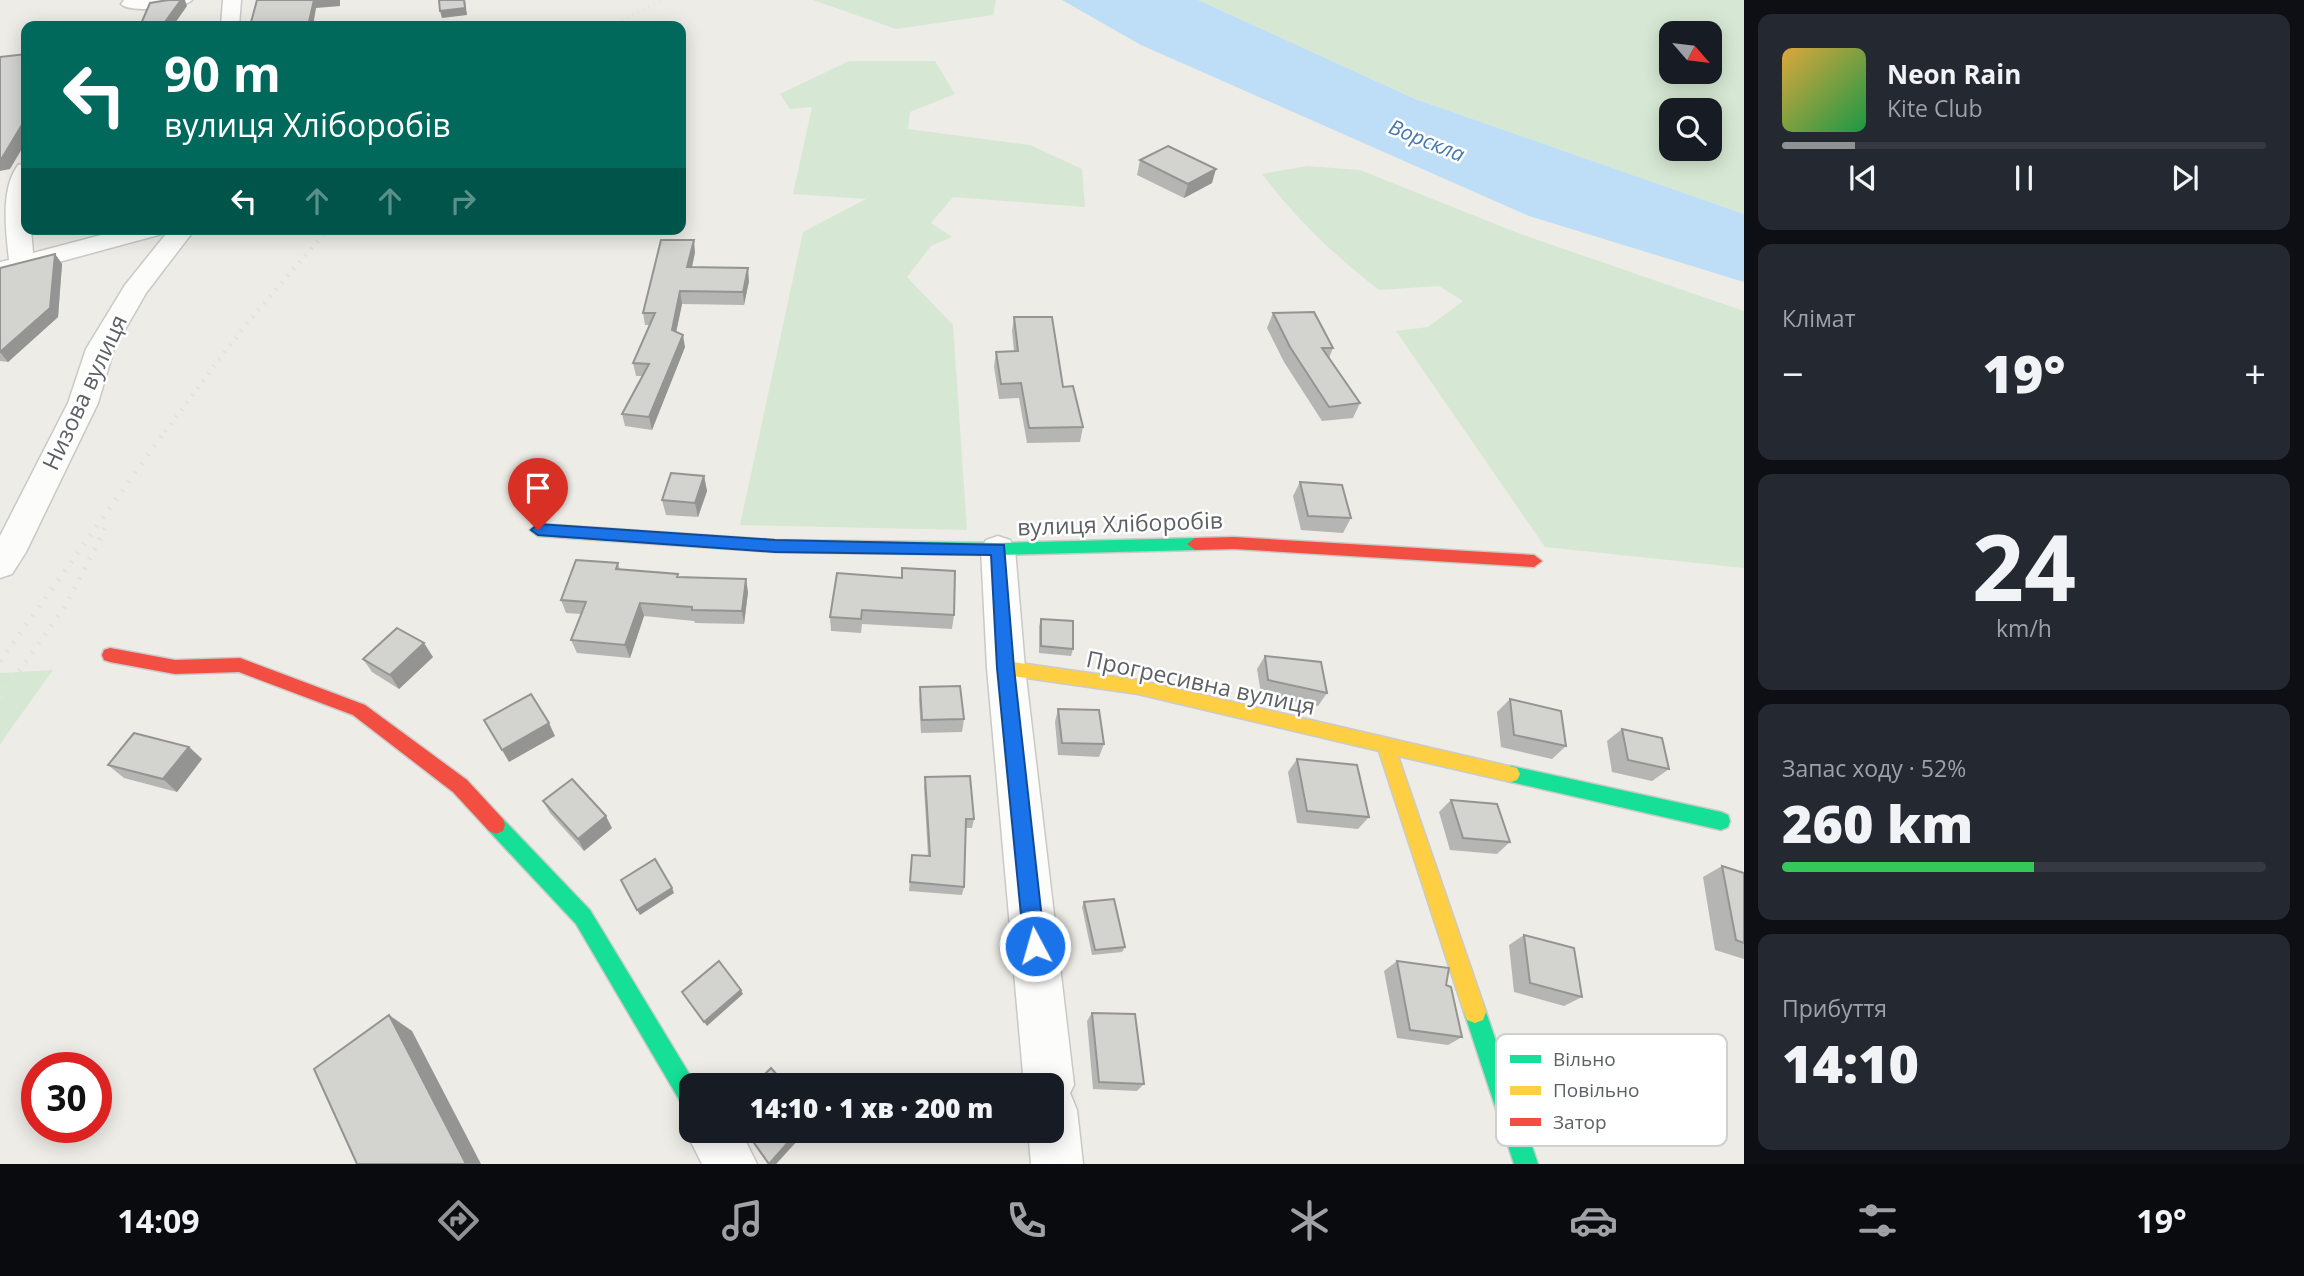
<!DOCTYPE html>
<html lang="uk">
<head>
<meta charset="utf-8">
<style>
  :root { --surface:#171b24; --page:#242831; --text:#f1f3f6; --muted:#9ea1a6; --line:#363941; --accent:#8f9292 }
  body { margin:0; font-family:"Open Sans",sans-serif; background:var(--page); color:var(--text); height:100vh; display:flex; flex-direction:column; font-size:26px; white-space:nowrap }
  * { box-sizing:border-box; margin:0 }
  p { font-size:23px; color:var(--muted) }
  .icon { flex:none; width:38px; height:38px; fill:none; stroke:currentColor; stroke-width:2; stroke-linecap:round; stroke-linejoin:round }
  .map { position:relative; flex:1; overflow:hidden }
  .details { display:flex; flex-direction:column; gap:14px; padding:14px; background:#0d0f14; width:560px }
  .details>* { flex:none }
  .hud { position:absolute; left:21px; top:21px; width:665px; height:214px; border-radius:14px; box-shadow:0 4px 18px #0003; background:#00695c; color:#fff; overflow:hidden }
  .needle { width:46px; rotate:118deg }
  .controls { position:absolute; left:1659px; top:21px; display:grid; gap:14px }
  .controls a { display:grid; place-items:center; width:63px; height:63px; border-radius:14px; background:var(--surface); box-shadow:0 4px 18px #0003; font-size:35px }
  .speed { position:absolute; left:21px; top:1052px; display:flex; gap:14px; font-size:35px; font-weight:700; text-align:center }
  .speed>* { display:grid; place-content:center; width:91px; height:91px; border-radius:50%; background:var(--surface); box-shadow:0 4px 18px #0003; line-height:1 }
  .speed .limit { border:10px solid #d22; background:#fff; color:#111 }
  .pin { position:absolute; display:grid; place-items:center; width:60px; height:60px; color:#fff; margin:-72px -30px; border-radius:50% 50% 50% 0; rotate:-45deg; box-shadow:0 0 7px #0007 }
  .pin .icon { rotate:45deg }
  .me { position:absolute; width:77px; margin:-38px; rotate:354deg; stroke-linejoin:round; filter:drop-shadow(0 0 5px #0008) }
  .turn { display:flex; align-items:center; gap:24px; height:147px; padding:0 28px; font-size:32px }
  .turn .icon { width:91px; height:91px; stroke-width:2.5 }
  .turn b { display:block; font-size:49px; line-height:60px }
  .lanes { display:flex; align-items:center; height:66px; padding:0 28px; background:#0003; justify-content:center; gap:35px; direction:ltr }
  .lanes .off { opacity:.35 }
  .big { font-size:52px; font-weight:800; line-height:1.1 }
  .details .tile { flex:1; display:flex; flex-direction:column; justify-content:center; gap:10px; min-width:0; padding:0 24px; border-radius:14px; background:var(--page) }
  .details .dial { align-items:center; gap:0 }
  .dial b { font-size:91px; line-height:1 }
  .song { display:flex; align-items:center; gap:21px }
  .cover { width:84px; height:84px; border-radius:10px; background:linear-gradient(135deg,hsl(40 70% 55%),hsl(140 70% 35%)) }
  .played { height:7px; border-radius:4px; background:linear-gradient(90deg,var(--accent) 15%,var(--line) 15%) }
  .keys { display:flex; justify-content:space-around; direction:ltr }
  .heat { display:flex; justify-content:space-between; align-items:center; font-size:38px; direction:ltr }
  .charge { height:10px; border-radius:5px; background:linear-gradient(90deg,#34c759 52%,var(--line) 0) }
  .trip { position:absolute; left:679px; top:1073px; width:385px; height:70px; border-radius:14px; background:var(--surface); box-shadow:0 4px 18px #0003; font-weight:800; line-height:70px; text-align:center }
  .menu { display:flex; height:112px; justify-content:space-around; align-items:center; background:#090b0e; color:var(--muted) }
  .menu .icon { width:49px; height:49px }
  .menu .current { color:var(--accent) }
  .menu b { font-size:32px; color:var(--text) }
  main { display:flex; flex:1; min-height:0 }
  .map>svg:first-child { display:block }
</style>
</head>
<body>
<main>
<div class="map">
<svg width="1744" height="1164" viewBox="0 0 1744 1164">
  <rect width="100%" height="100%" fill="#edece7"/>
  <!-- green -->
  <g fill="#d6e8d3" fill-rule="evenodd">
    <polygon points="813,0 996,0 993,15 896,29"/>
    <path d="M1198,0h546v214l-329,-115zM1671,33h39v39h-39zM1671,110h39v39h-39z"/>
    <polygon points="849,61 935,61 955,94 910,112 908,129 1030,145 1082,169 1085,207 953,197 931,223 952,237 931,246 907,277 953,325 967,530 740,525 803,232 866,199 793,194 812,107 790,109 780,94"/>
    <path d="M1307,166l53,4 163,65 221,76v257l-199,-21 -149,-216 32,-4 35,-26 -24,-15 -60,4c-44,-34 -83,-71 -117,-116z"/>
    <polygon points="53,670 7,734 0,745 0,673"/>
  </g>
  <!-- water -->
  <polygon fill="#bddef6" points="1062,0 1198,0 1415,99 1744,214 1744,282 1529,216 1141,45"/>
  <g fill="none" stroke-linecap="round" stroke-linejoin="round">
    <defs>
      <g id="street">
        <path d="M124,0h68c-8,9 -63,13 -71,4z"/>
        <polygon points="223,0 241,0 239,26 221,26"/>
        <path d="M26,163v66h5l2,24 91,-24h41l-3,5 -162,44v-16l9,-2c-3,-29 -9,-70 9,-95z"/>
        <polygon points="170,229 195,229 146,293 114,349 98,403 26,552 12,574 0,578 0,536 68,403 86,349 125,285"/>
        <polygon points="998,536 1010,540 1015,549 1025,668 1074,1085 1070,1093 1077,1110 1083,1164 1031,1164 1028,1130 1052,1130 1052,1085 1024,1085 987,668 981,549 986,540"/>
        <polygon points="691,1116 691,1130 740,1130 757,1164 702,1164 685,1130"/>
      </g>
      <g id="fast">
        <polygon points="538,524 775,540 998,543 1195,538 1203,544 1195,550 998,555 775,552 538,536 530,530"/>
        <polygon points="1511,766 1721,812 1728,815 1730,821 1728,827 1721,830 1511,782 1505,780 1502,774 1505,768"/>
        <polygon points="496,816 503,819 590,910 696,1085 691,1085 691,1109 683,1106 576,924 489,831 487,825 489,819"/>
        <polygon points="1475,1001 1483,1004 1486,1012 1538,1164 1514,1164 1464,1012 1467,1004"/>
      </g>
      <polygon id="slow" points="1006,661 1138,680 1517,768 1520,774 1517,780 1511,782 1398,756 1486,1012 1483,1020 1475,1023 1467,1020 1464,1012 1379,751 1138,694 1006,675 1000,673 998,668 1000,663"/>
      <g id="jam">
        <polygon points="1234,537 1534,555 1542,561 1534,567 1234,549 1195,550 1187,544 1195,538"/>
        <polygon points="110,648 175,660 240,658 365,705 467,780 503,819 505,825 503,831 496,834 489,831 453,792 353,715 239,672 175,674 110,662 104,660 102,655 104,650"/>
      </g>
    </defs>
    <!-- street casing -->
    <use href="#street" stroke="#c9c9c8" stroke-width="3"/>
    <!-- fast casing -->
    <use href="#fast" stroke="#cacac9" stroke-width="3"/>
    <!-- slow casing -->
    <use href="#slow" stroke="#cacac9" stroke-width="3"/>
    <!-- jam casing -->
    <use href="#jam" stroke="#cacac9" stroke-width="3"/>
    <!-- street -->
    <use href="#street" fill="#fcfcfb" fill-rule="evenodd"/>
    <!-- fast -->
    <use href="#fast" fill="#16e098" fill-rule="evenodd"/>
    <!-- slow -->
    <use href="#slow" fill="#ffcf43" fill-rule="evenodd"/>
    <!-- jam -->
    <use href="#jam" fill="#f24e42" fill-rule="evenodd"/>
    <!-- rail-far2 -->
    <polyline stroke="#e3e3e2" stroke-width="3.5" stroke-dasharray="1 5" stroke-linecap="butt" points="611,26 663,0"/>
    <!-- rail-far1 -->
    <polyline stroke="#e3e3e2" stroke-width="4.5" stroke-dasharray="2 7" stroke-linecap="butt" points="165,432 243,328 328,229"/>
    <!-- rail -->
    <g stroke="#e3e3e2" stroke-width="5" stroke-dasharray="2 9" stroke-linecap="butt">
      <polyline points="0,661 166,430"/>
      <polyline points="0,698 65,606 108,523"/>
    </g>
  </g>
  <!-- wall -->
  <g fill="#b5b5b3">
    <polygon points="1140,160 1212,183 1184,198 1137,175"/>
    <polygon points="695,252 692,268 749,281 744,305 682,304 676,332 685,347 652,430 625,426 622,414 643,376 636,376 633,363 650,325 645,325 643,313"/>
    <polygon points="55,254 62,264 58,317 8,362 0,361 0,268"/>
    <polygon points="1273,313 1333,348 1329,358 1360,403 1353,418 1322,421 1284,362 1267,328"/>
    <polygon points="1014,317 1063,387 1083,427 1080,442 1027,443 1019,398 999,399 994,367 996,352 1014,351 1012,331"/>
    <polygon points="704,476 707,491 698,517 666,515 662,500"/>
    <polygon points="1300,482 1351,518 1343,533 1301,530 1293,496"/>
    <polygon points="618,563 620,570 679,577 748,592 744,624 695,623 694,621 644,616 630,658 577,653 571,640 581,614 566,613 561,600"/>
    <polygon points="837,573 954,615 952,629 862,624 861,633 831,631 830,617"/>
    <polygon points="1041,619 1073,649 1071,656 1039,653 1039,626"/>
    <polygon points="1265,656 1327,693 1318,706 1261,694 1257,669"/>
    <polygon points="433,657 399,689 372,672 363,659"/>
    <polygon points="920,687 964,719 962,732 921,733 919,700"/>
    <polygon points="1510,699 1566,746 1552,759 1501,747 1497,712"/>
    <polygon points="1058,709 1104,744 1099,757 1058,755 1055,722"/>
    <polygon points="1622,729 1669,769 1652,781 1612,772 1607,741"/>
    <polygon points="189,747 202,759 177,792 124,778 108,765"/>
    <polygon points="1297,759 1369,817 1358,829 1297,823 1288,772"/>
    <polygon points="925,777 974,819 972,828 966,828 964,887 962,895 909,891 912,855 928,856 924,787"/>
    <polygon points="1451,800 1510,842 1497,854 1450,850 1439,812"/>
    <polygon points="543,801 612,828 584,851 550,813"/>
    <polygon points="1722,866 1744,873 1744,959 1715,950 1703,877"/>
    <polygon points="1084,902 1125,947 1122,952 1092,955 1082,907"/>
    <polygon points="1524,935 1582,997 1564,1006 1514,992 1509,945"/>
    <polygon points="1397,961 1446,985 1462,1037 1448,1045 1397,1038 1384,971"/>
    <polygon points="1092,1013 1144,1084 1137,1091 1093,1089 1087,1021"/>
    <polygon points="1572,1038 1640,1129 1620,1135 1553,1106 1554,1046"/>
    <polygon points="744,1130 807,1130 776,1164 768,1164"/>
  </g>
  <!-- shaded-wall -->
  <g fill="#949492">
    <polygon points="181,0 185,0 187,6 173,26 162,26"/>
    <polygon points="313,0 340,0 340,6 316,8 313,26 308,26"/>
    <polygon points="464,0 465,0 467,15 442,18 440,11"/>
    <polygon points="26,118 26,142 10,169 0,171 0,158"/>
    <polygon points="1216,169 1212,183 1184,198 1188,184"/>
    <polygon points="694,240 695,252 689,280 687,267"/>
    <polygon points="55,254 62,264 58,317 8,362 0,352"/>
    <polygon points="748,268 749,281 744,305 743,292"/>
    <polygon points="680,291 682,304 674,342 672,330"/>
    <polygon points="683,335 685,347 652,430 649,417"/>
    <polygon points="704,476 707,491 698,517 695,503"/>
    <polygon points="746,579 748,592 744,624 742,611"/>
    <polygon points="640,603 644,616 630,658 625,645"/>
    <polygon points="424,643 433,657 399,689 390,675"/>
    <polygon points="549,723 555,736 509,762 502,750"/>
    <polygon points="189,747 202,759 177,792 163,779"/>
    <polygon points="606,816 612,828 584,851 578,839"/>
    <polygon points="672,888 674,893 640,915 637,910"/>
    <polygon points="741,990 743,994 707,1026 704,1022"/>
    <polygon points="389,1015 412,1031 481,1164 466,1164"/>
    <polygon points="799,1130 807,1130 776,1164 769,1164"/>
  </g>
  <!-- building -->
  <g fill="#d3d3d0" stroke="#949492" stroke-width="2">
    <polygon points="168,0 181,0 162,26 140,26 150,3"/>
    <polygon points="257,0 314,0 308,26 250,26"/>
    <polygon points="439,0 464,0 465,8 440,11"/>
    <polygon points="26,54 26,118 2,158 0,158 0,57"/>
    <polygon points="1168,146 1216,169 1188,184 1140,160"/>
    <polygon points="661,240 694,240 687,267 748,268 743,292 680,291 672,330 683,335 649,417 622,414 649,364 633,363 655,313 643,313"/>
    <polygon points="55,254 50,308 0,352 0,268"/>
    <polygon points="1314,312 1333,348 1322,348 1360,403 1329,407 1290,347 1273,313"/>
    <polygon points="1014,317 1052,317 1063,387 1073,386 1083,427 1029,428 1021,383 1001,384 996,352 1018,351"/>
    <polygon points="671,473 704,476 695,503 662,500"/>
    <polygon points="1300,482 1342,485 1351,518 1308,516"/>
    <polygon points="576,560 618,563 616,569 678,574 677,577 746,579 742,611 692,610 692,607 640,603 625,645 571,640 586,602 561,600"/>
    <polygon points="902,568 955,571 954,615 862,610 861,619 830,617 837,573 902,578"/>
    <polygon points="1041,619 1073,621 1073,649 1041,646"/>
    <polygon points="397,628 424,643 390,675 363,659"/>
    <polygon points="1265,656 1321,662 1327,693 1268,680"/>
    <polygon points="960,686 964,719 922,720 920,687"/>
    <polygon points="531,694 549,723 502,750 484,720"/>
    <polygon points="1510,699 1561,711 1566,746 1514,735"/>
    <polygon points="1058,709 1099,710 1104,744 1062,743"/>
    <polygon points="1622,729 1662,738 1669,769 1628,760"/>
    <polygon points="134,733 189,747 163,779 108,765"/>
    <polygon points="1297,759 1357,765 1369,817 1307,811"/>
    <polygon points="970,776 974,819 966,819 964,887 910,882 912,855 930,856 925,777"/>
    <polygon points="572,779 606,816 578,839 543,801"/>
    <polygon points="1451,800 1497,804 1510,842 1463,838"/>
    <polygon points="655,859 672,888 637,910 621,880"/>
    <polygon points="1722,866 1744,873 1744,943 1736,940"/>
    <polygon points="1114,899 1125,947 1095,950 1084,902"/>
    <polygon points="1524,935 1574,948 1582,997 1530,983"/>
    <polygon points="719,961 741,990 704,1022 682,992"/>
    <polygon points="1397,961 1449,968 1446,985 1451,987 1462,1037 1410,1030"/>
    <polygon points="1092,1013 1135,1014 1144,1084 1099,1082"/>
    <polygon points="389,1015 466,1164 357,1164 314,1069"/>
    <polygon points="771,1068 786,1085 754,1085"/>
    <polygon points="745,1130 799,1130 769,1164"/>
  </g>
  <!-- route -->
  <polygon fill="#1a73e8" stroke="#114b97" stroke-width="2" points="538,524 775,540 1004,545 1014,668 1045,946 1042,953 1035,956 1027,953 1024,946 997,668 991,555 775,552 538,535 531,530"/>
  <g text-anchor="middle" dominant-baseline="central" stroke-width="5" stroke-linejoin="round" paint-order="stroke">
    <!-- far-water labels -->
    <g font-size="21" font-style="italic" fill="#4478ae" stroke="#fff">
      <text transform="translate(1427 140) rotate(22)">Ворскла</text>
    </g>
    <!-- street labels -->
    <g font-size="23" fill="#5d6165" stroke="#fff">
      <text transform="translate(84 392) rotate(-65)">Низова вулиця</text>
      <text transform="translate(1120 523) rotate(-2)">вулиця Хліборобів</text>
      <text transform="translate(1201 682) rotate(12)">Прогресивна вулиця</text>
    </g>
  </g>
  <!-- legend -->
  <rect x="1496" y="1034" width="231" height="112" rx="10" fill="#fff" stroke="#ced0d1" stroke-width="2"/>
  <rect x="1510" y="1055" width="31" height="8" fill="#16e098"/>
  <rect x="1510" y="1086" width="31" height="9" fill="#ffcf43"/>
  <rect x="1510" y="1118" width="31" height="8" fill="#f24e42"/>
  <g font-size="19" fill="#5d6165">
    <text x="1553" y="1066">Вільно</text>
    <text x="1553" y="1097">Повільно</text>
    <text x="1553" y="1129">Затор</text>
  </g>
</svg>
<div class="controls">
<a><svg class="needle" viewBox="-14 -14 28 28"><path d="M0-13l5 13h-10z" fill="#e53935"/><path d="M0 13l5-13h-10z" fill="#9ea1a6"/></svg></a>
<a><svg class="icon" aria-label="search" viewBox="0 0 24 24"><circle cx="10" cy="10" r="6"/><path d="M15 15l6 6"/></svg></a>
</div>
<div class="speed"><div class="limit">30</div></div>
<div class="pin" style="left:538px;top:530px;background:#d93025"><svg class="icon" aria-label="arrive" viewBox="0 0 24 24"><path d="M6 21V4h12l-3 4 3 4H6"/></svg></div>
<svg class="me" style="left:1035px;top:946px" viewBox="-20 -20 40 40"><circle r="17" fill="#1a73e8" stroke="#fff" stroke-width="3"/><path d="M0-11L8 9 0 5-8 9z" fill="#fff"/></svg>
<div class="trip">14:10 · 1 хв · 200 m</div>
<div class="hud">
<div class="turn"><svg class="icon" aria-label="left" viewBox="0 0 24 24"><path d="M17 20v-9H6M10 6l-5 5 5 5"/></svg><div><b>90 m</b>вулиця Хліборобів</div></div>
<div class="lanes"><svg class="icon" aria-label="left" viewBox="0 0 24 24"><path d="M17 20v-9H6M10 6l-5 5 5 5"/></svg><svg class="icon off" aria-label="ahead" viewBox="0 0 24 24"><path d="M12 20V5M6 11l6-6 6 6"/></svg><svg class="icon off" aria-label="ahead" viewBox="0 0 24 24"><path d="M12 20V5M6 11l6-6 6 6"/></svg><svg class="icon off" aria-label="right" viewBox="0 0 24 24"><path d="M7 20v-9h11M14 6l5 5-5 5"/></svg></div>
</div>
</div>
<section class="details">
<div class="tile">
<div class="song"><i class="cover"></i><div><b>Neon Rain</b><p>Kite Club</p></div></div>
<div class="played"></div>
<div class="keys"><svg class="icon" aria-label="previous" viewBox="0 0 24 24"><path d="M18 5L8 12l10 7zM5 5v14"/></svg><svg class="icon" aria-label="pause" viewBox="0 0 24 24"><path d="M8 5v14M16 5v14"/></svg><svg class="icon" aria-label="next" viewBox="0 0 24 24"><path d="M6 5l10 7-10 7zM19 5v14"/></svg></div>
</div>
<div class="tile"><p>Клімат</p>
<div class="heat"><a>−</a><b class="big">19°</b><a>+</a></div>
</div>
<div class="tile dial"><b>24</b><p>km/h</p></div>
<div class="tile"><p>Запас ходу · 52%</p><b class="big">260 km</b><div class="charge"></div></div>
<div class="tile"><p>Прибуття</p><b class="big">14:10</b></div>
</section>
</main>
<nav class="menu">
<b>14:09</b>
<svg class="icon current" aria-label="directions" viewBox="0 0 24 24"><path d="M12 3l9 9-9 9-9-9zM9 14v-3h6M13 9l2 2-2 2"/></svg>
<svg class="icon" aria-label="music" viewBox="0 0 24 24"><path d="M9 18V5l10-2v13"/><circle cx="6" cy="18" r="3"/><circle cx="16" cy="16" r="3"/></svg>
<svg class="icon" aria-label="phone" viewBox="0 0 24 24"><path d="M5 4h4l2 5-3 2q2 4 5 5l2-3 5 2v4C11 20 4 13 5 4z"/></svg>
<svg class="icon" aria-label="climate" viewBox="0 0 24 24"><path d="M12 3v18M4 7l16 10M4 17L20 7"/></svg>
<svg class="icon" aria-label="car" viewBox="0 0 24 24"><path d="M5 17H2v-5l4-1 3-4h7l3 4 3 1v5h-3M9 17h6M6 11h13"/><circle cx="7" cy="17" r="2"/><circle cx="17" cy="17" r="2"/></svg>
<svg class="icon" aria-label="filters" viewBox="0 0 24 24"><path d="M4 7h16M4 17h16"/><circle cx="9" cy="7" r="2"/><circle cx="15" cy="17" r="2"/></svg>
<b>19°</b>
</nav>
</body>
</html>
